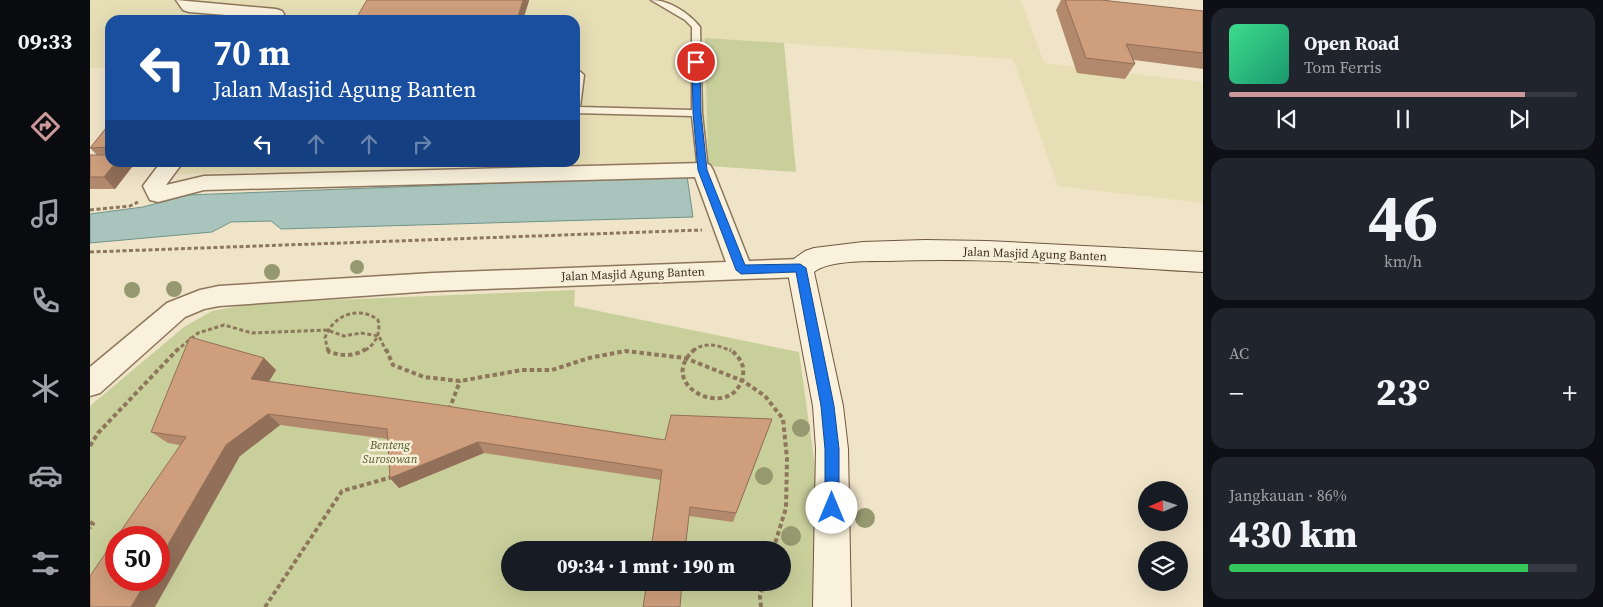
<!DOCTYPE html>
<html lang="id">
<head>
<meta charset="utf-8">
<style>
  :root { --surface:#171b24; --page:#20242c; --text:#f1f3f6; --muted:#9ea1a6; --line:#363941; --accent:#cc999b }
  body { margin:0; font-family:"Source Serif 4",serif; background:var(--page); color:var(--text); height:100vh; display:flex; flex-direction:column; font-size:19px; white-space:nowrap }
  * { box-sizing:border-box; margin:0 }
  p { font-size:16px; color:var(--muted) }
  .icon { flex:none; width:28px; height:28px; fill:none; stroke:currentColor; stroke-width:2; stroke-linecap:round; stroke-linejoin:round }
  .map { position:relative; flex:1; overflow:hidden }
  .details { display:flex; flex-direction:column; gap:8px; padding:8px; background:#0d0f14; width:400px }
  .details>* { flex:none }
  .guide { position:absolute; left:15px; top:15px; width:475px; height:152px; border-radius:15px; box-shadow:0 5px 20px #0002; background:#1a4fa0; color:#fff; overflow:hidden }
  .needle { width:32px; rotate:267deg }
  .fabs { position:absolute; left:1048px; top:481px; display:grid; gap:10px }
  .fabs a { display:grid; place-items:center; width:50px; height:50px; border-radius:50%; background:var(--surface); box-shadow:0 5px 20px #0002; font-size:25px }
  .speed { position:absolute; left:15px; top:526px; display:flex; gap:10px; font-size:25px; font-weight:700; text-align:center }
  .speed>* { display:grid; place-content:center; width:65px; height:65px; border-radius:50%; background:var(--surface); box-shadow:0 5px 20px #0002; line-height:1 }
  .speed .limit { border:8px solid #d22; background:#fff; color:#111 }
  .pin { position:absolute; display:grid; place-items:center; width:42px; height:42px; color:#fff; margin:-21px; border:2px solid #fff; border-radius:50%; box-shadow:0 1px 5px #0007 }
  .me { position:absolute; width:55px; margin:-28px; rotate:0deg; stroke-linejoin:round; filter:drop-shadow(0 0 4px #0008) }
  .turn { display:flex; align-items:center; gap:18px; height:105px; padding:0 25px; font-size:22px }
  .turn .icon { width:65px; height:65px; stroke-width:2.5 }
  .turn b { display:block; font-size:35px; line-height:42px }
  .lanes { display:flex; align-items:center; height:48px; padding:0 25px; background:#0003; justify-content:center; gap:25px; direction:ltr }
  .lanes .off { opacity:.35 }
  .big { font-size:38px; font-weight:800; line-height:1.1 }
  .details .card { flex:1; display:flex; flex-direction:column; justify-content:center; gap:8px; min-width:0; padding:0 18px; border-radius:15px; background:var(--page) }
  .details .dial { align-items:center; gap:0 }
  .dial b { font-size:65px; line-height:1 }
  .song { display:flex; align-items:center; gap:15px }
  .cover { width:60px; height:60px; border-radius:8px; background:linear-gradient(135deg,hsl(150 70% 55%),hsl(160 70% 35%)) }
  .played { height:5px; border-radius:2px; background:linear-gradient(90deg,var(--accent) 85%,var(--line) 85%) }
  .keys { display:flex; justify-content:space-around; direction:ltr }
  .heat { display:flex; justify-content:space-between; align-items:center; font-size:28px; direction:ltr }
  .charge { height:8px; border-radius:4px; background:linear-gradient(90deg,#34c759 86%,var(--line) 0) }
  .trip { position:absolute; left:411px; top:541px; width:290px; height:50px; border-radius:25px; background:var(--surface); box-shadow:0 5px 20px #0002; font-weight:800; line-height:50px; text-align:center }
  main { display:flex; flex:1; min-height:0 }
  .dock { display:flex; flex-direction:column; width:90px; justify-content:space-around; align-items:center; background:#090b0e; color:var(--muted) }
  .dock .icon { width:35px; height:35px }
  .dock .active { color:var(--accent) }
  .dock b { font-size:22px; color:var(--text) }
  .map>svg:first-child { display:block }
</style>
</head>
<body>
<main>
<nav class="dock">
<b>09:33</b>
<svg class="icon active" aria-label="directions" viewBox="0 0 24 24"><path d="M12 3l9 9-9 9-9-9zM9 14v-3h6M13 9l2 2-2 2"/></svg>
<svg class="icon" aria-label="music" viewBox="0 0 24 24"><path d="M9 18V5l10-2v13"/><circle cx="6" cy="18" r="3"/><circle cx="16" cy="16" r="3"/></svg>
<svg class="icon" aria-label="phone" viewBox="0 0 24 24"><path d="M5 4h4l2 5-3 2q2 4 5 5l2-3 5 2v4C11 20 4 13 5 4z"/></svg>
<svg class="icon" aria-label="climate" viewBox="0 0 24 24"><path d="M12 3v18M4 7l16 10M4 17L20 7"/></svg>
<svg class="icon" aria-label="car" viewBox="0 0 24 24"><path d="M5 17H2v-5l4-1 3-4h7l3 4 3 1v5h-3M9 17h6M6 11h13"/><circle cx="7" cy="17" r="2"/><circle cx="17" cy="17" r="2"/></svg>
<svg class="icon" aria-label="filters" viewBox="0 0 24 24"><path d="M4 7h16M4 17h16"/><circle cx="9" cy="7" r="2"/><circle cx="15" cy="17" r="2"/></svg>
</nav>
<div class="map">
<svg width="1113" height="607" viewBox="0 0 1113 607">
  <rect width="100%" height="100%" fill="#f0e4c8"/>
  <!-- farmland -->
  <polygon fill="#e6deb5" points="0,0 931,0 954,63 1113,82 1113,203 968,186 923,59 616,38 618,166 444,164 297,170 83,174 90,162 485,162 485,20 20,20 20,68 0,68"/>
  <!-- green -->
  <g fill="#c9cf9b" fill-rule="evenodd">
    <polygon points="615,38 694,43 706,172 618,166"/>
    <path d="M485,290l-1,16 225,46 17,121 -2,134h-724v-201l94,-79 28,-16 45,-8zM26,538h43v42h-43zM420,550h272v32h-272z"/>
  </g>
  <!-- water -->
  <polygon fill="#a9c4bc" stroke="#6f938a" points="597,176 603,217 191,229 181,221 141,222 122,232 0,243 0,214 53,207 98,195"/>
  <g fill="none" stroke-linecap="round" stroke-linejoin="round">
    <defs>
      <g id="lane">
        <path d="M561,0c18,0 38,13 49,27l2,86 6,57 -1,2 -4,1 -5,-3 -6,-54 -117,-3v-46l9,8 -4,32 112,3v-83l-7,-7z"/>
        <polygon points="20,159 20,162 66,162 61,165 0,166 0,160"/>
      </g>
      <g id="street">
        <polygon points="86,0 186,9 192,11 194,14 192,17 186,19 99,12 93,10"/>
        <polygon points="71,162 93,162 76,185 114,176 613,163 620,165 623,170 659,261 710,259 718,262 722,268 718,274 710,277 343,291 129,306 114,309 95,317 10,393 0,396 0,367 77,303 110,290 129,286 343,273 636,262 605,177 114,190 68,202 60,200 53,186"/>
      </g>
      <path id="secondary" d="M835,240l62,1 216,11v20c-105,-6 -210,-15 -315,-11 -20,0 -59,-1 -74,11l29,134 5,43 3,158h-38l3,-158 -3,-43 -26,-138 4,-7 14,-10 9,-3 49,-6z"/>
    </defs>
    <!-- lane casing -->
    <use href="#lane" stroke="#8d765c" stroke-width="3"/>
    <!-- street casing -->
    <use href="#street" stroke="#8d765c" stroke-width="3"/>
    <!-- secondary casing -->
    <use href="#secondary" stroke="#6f573f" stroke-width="2"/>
    <!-- path-far1 -->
    <g stroke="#8d765c" stroke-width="3" stroke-dasharray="4 2.5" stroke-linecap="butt">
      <polyline points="0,210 40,206 48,202"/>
      <polyline points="0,252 612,230"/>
      <polyline points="86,351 108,333 134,325 162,333 237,330 254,336 271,333 289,336 296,351"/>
      <path d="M238,351l-3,-13c7,-23 35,-33 53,-18 3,13 -2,24 -14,31"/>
      <path d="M603,351c12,-10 26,-6 38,0"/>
    </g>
    <!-- path -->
    <g stroke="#8d765c" stroke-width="4" stroke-dasharray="4.5 3" stroke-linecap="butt">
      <path d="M238,349l1,3c14,4 24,5 37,-3"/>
      <polyline points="296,349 303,365 334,377 370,381 432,370 462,370 499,358 535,351 595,358 653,381 675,396 693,419 697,458 696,508 683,550"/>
      <path d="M605,349c-42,36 35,73 47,30 4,-14 -2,-21 -12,-30"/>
      <polyline points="359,410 370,381"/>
      <polyline points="0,446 8,433 88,349"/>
      <polyline points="0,522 3,524 0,528"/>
      <polyline points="175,607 252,491 302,477"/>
      <polyline points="671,607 670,596 674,582"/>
    </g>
    <!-- lane -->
    <use href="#lane" fill="#faf1dc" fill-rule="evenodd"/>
    <!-- street -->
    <use href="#street" fill="#faf1dc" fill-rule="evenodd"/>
    <!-- secondary -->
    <use href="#secondary" fill="#faf1dc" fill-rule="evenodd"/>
  </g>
  <!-- trees -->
  <g fill="#96986f">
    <circle cx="267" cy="267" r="7"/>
    <circle cx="182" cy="272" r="8"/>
    <circle cx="84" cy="289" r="8"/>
    <circle cx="42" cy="290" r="8"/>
    <circle cx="711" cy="428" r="9"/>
    <circle cx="674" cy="476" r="9"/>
    <circle cx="775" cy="518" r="10"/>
    <circle cx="701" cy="536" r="10"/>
  </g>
  <!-- wall -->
  <g fill="#b2896c">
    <polygon points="971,0 1011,0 1113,11 1113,69 1044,60 1045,64 1035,79 987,73 966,10"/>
    <polygon points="20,123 20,162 42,167 25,189 0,189 0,155 7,155 0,148"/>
    <polygon points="174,358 186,370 179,381 575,440 682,419 643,522 599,516 571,480 394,453 309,488 300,478 298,439 190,425 150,456 78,443 61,432"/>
  </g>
  <!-- shaded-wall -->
  <g fill="#916f58">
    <polygon points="433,0 439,0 439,1 433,20 427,20"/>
    <polygon points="26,162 38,162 42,167 25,189 14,177"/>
    <polygon points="174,358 186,370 173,391 161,379"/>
    <polygon points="178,414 190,425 150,456 65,607 41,607 57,580 69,580 69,560 136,445"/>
    <polygon points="388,442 394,453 309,488 300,478"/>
  </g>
  <!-- building -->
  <g fill="#cf9f7d" stroke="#916f58">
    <polygon points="277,0 433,0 427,20 265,20"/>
    <polygon points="975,0 1011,0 1113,11 1113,53 1036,44 1045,64 996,58"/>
    <polygon points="20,123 20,147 0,148"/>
    <polygon points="0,155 20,155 20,162 26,162 14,177 0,177"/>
    <polygon points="100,337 174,358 161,379 350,405 575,440 581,415 682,419 646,513 600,507 595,550 561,550 572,470 388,442 300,478 297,429 178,414 136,445 69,560 69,538 26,538 96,437 61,432"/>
    <polygon points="26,538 26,580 57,580 41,607 0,607 0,576"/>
    <polygon points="557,582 592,582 590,607 553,607"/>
  </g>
  <!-- route -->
  <polygon fill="#1a73e8" stroke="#114b97" points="606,59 610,62 611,113 617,170 655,265 710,264 716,268 744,406 749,449 749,508 747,513 742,515 737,513 735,508 735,449 731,406 706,272 651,274 646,270 608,170 603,113 602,62"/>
  <g text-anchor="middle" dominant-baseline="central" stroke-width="5" stroke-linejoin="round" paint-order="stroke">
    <!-- street labels -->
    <g font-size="12" fill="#3d2e20" stroke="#f7eed8">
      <text transform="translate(945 254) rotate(2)">Jalan Masjid Agung Banten</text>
      <text transform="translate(543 274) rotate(-2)">Jalan Masjid Agung Banten</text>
    </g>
    <!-- park labels -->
    <g font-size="12" font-style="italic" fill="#4d5a26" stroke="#f7eed8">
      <text x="300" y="445">Benteng<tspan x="300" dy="14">Surosowan</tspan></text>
    </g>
  </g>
</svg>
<div class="fabs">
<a><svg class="needle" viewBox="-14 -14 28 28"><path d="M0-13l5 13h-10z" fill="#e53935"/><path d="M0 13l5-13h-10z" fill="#9ea1a6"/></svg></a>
<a><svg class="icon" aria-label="layers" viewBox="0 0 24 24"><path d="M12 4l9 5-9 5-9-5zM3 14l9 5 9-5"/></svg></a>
</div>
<div class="speed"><div class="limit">50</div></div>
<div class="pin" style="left:606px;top:62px;background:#d93025"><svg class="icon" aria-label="arrive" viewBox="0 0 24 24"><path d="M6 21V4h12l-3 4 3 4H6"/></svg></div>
<svg class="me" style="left:742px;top:508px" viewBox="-20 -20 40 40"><circle r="19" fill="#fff"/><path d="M0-13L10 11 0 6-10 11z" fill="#1a73e8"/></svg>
<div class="trip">09:34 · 1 mnt · 190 m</div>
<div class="guide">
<div class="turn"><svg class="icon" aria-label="left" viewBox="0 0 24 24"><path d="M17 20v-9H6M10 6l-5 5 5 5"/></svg><div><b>70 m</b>Jalan Masjid Agung Banten</div></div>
<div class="lanes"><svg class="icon" aria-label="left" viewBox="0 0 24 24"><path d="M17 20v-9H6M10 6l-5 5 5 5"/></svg><svg class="icon off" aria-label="ahead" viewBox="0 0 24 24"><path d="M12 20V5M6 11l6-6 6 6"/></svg><svg class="icon off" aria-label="ahead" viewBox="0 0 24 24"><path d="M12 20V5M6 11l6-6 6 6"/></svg><svg class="icon off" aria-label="right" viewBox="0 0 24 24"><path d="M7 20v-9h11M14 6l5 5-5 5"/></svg></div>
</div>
</div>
<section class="details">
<div class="card">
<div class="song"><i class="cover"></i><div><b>Open Road</b><p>Tom Ferris</p></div></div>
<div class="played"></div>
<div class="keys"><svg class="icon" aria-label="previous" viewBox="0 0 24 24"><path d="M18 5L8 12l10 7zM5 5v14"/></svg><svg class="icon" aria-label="pause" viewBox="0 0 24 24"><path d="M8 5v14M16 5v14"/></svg><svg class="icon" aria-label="next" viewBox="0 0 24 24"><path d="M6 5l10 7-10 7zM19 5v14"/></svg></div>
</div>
<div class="card dial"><b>46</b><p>km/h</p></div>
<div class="card"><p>AC</p>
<div class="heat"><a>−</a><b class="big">23°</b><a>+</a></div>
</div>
<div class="card"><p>Jangkauan · 86%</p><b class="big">430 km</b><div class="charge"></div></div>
</section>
</main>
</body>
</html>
